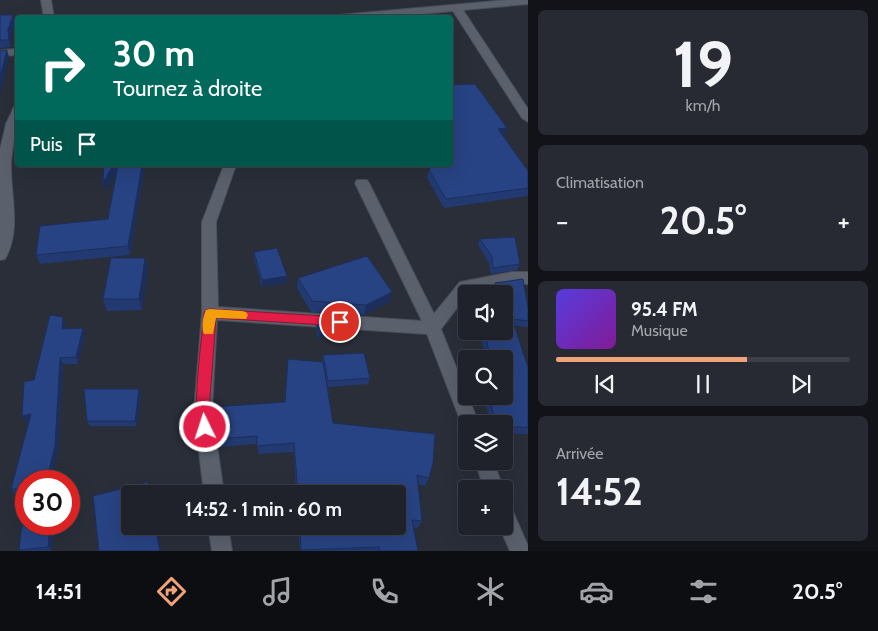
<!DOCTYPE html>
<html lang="fr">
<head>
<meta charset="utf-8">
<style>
  :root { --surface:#1f222b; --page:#272a33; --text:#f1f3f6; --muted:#a1a4a9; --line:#3c3f47; --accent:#f0a279 }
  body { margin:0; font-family:Cabin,sans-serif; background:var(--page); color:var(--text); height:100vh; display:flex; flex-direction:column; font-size:19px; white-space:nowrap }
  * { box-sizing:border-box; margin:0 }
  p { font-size:16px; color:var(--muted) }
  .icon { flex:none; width:28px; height:28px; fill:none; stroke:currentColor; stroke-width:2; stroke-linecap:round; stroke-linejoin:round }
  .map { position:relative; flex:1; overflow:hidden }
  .sheet { display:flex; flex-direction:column; gap:10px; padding:10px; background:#111318; width:350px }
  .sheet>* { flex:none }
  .guide { position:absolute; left:15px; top:15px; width:438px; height:152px; border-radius:5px; box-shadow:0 5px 20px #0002,0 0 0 1px var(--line); background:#00695c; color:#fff; overflow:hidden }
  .buttons { position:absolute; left:458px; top:285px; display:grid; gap:10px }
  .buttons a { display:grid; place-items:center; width:55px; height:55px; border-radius:5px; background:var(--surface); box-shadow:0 5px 20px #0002,0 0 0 1px var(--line); font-size:25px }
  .speed { position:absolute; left:15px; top:470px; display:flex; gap:10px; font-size:25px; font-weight:700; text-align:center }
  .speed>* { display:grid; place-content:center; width:65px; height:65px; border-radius:50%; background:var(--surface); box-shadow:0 5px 20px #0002,0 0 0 1px var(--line); line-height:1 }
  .speed .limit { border:8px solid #d22; background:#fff; color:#111 }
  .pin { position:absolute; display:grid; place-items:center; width:42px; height:42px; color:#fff; margin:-21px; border:2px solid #fff; border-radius:50%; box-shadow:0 1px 5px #0007 }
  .me { position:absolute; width:55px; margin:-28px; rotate:356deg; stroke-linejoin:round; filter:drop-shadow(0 0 4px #0008) }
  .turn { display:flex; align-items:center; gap:18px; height:105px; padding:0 15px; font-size:22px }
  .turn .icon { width:65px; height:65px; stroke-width:2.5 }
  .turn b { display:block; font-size:35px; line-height:42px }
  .then { display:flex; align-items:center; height:48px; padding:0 15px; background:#0003; gap:10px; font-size:19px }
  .big { font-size:38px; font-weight:800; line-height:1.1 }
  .sheet .card { flex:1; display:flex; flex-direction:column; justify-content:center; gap:8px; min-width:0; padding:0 18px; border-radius:8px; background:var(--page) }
  .sheet .dial { align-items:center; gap:0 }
  .dial b { font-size:65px; line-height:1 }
  .song { display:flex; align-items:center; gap:15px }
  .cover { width:60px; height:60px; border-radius:8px; background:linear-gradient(135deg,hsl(250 70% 55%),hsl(290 70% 35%)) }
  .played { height:5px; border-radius:2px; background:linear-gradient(90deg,var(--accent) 65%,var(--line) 65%) }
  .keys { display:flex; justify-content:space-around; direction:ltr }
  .heat { display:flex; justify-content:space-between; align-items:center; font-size:28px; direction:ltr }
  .trip { position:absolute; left:121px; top:485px; width:285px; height:50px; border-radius:5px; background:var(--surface); box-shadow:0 5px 20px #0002,0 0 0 1px var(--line); font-weight:800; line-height:50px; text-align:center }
  .dock { display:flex; height:80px; justify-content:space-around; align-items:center; background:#0c0e11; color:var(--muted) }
  .dock .icon { width:35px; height:35px }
  .dock .selected { color:var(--accent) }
  .dock b { font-size:22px; color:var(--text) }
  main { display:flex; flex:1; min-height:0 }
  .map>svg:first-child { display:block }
</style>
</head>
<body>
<main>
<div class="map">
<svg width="528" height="551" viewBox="0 0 528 551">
  <rect width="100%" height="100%" fill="#292e39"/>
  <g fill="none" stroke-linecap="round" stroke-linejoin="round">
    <defs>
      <g id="street">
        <polygon points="41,0 51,0 54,18 44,18"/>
        <polygon points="507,0 528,0 528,4 463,10 528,109 528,122 522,118 453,11 377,18 334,18 339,15"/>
        <polygon points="18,49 18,55 0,56 0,50"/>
        <path d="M18,106c0,19 -6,38 -7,57 -1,32 11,66 -6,96l-5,1v-110l6,-26 8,-17z"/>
        <polygon points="224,165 236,165 216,222 218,307 422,321 355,183 357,180 367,180 369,183 434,314 460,282 512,272 528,272 528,284 512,284 470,291 441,329 466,392 466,396 468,396 479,424 466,424 466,431 464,430 427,334 217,320 212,410 224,494 204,494 194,410 202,313 202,222"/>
        <polygon points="475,461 493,461 504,489 484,489"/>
        <polygon points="504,504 511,507 528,546 528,551 510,551 499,526 504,526"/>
        <polygon points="208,526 228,526 232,551 212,551"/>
      </g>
    </defs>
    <!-- street casing -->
    <use href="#street" stroke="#494d56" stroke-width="2"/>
    <!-- street -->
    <use href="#street" fill="#5a616d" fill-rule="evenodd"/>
  </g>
  <!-- wall -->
  <g fill="#223a71">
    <polygon points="0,15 15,22 11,37 11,47 0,48"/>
    <polygon points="450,85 505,136 503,136 528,171 528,196 444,208 427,178 429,170 450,165"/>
    <polygon points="104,165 145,165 130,255 40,264 36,255 108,219 117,169 105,192 103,183"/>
    <polygon points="480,239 520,264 517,270 491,274 489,263 478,245"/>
    <polygon points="254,252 287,276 286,283 262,287 254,258"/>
    <polygon points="145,258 148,270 142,310 107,311 103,299"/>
    <polygon points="298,278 389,302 364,315 311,312 297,288"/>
    <polygon points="495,283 528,308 528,326 527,327 504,325 504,294 493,294 493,289"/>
    <polygon points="63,317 65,324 65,329 85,335 78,364 63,364 58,451 26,481 26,494 15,494 11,489 30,420 25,421 22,416 34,380"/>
    <polygon points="317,322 336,330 318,339 316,328"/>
    <polygon points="481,331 504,331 528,368 528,434 504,434 504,424 477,424 478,422 489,418 485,401 487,396 504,396 504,359 486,359 480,334"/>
    <polygon points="323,355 370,378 368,384 328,387 333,423 429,478 425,486 418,484 422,521 418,528 414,528 418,551 300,551 298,526 398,526 398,494 296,494 294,452 258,454 257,444 219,447 214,407 285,402 322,362"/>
    <polygon points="141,395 137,426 90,426 87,421"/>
    <polygon points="28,524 52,524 53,525 52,551 20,551 19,550"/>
  </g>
  <!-- shaded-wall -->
  <g fill="#1c2f5c">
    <polygon points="13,15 15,22 11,37 11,47 9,40 8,30"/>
    <polygon points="7,50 9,57 1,94 0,77"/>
    <polygon points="507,128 505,136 495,138 498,129"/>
    <polygon points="113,165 120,165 105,192 103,183"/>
    <polygon points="142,165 145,165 130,255 128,246"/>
    <polygon points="145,258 148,270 142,310 139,299"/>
    <polygon points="287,276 286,283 262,287 262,280"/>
    <polygon points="392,292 389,302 364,315 366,305"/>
    <polygon points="63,317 65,324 65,335 62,329"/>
    <polygon points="336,324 336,330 318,339 319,333"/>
    <polygon points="83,328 85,335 78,364 76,357"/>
    <polygon points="60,358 63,364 58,451 51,481 46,481"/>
    <polygon points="139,389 141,395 137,426 135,421"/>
    <polygon points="31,414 34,420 25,421 22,416"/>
    <polygon points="50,524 52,524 53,525 52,551 48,547"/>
    <polygon points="155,526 157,526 161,551 160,551"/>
  </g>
  <!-- building -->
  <g fill="#284383" stroke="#1c2f5c">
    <polygon points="0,15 13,15 8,30 9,40 0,40"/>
    <polygon points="0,50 7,50 0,77"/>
    <polygon points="475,84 507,128 498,129 528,171 528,188 446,199 429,170 431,165 450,165 450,85"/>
    <polygon points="104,165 113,165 103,183"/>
    <polygon points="118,165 142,165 128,246 36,255 40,226 108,219"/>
    <polygon points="515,237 520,264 493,268 492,257 480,239"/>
    <polygon points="277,248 287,276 262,280 254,252"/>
    <polygon points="367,256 392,292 366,305 312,301 298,278"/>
    <polygon points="111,258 145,258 139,299 103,299"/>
    <polygon points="523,279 528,308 528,321 504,318 504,294 497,294 495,283"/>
    <polygon points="50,315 63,317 62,329 83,328 76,357 60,358 55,446 46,481 26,481 26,489 11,489 31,414 22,416 24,382 34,380"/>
    <polygon points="317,322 336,324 319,333"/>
    <polygon points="504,327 515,327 528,368 528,427 504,427 504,424 478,424 478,422 494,417 489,396 504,396 504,359 491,359 484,331 504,331"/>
    <polygon points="364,353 370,378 328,381 323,355"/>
    <polygon points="288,359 323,362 333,423 435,434 433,463 429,478 417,475 422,521 412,520 418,551 380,551 379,547 301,550 300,526 398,526 398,494 298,494 294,443 257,446 257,436 218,439 214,407 285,402"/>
    <polygon points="84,389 139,389 135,421 87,421"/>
    <polygon points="148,482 150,494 130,494 130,526 155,526 160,551 99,551 93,496"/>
    <polygon points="28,524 50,524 48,547 19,550 22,525"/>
  </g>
  <!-- route -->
  <path fill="#e11d48" stroke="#92132f" d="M210,309l130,8 5,1 1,4 -1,3 -5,1 -124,-8 -7,92 3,17 -2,4 -5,2 -5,-2c-9,-20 2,-92 4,-118l2,-3z"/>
  <!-- slow -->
  <path fill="#f59e0b" d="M210,309l32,2 4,1 2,3 -2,4 -30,-1 -3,16h-9c-3,-6 -1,-18 2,-24z"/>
</svg>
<div class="buttons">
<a><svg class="icon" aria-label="sound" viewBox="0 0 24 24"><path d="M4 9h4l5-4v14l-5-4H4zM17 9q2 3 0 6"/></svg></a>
<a><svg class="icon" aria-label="search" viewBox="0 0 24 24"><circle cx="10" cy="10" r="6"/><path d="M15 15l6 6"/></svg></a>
<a><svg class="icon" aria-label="layers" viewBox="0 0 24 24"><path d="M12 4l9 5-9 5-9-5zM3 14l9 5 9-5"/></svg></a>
<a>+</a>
</div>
<div class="speed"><div class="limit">30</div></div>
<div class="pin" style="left:340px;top:322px;background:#d93025"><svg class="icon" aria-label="arrive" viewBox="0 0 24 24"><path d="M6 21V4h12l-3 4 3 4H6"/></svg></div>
<svg class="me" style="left:205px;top:427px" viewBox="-20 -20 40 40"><circle r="17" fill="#e11d48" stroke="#fff" stroke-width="3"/><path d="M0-11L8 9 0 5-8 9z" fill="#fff"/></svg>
<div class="trip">14:52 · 1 min · 60 m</div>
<div class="guide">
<div class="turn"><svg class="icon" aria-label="right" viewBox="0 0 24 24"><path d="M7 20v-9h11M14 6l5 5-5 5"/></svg><div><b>30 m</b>Tournez à droite</div></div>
<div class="then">Puis<svg class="icon" aria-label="arrive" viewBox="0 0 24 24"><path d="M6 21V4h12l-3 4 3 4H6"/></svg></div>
</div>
</div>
<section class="sheet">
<div class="card dial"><b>19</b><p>km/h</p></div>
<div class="card"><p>Climatisation</p>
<div class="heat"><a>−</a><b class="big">20.5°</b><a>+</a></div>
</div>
<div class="card">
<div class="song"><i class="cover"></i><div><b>95.4 FM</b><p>Musique</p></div></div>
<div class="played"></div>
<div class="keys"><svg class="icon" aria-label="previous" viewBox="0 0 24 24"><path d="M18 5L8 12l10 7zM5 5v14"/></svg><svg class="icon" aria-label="pause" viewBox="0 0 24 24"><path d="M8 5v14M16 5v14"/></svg><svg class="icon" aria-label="next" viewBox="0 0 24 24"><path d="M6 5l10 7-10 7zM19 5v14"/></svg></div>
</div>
<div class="card"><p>Arrivée</p><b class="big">14:52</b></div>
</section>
</main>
<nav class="dock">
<b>14:51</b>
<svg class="icon selected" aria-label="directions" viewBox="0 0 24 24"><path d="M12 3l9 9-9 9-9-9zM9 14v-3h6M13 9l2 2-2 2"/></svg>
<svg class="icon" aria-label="music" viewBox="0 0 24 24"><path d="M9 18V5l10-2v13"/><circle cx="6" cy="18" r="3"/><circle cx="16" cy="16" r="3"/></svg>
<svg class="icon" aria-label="phone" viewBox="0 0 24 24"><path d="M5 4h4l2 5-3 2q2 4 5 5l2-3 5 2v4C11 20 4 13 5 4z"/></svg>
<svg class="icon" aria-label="climate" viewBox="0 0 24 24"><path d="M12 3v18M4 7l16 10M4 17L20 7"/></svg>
<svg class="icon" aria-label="car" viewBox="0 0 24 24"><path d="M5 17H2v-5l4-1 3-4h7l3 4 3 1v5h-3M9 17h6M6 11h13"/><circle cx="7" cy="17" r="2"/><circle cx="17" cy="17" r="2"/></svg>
<svg class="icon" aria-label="filters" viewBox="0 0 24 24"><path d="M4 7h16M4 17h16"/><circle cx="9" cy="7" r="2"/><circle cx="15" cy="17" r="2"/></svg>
<b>20.5°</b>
</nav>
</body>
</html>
